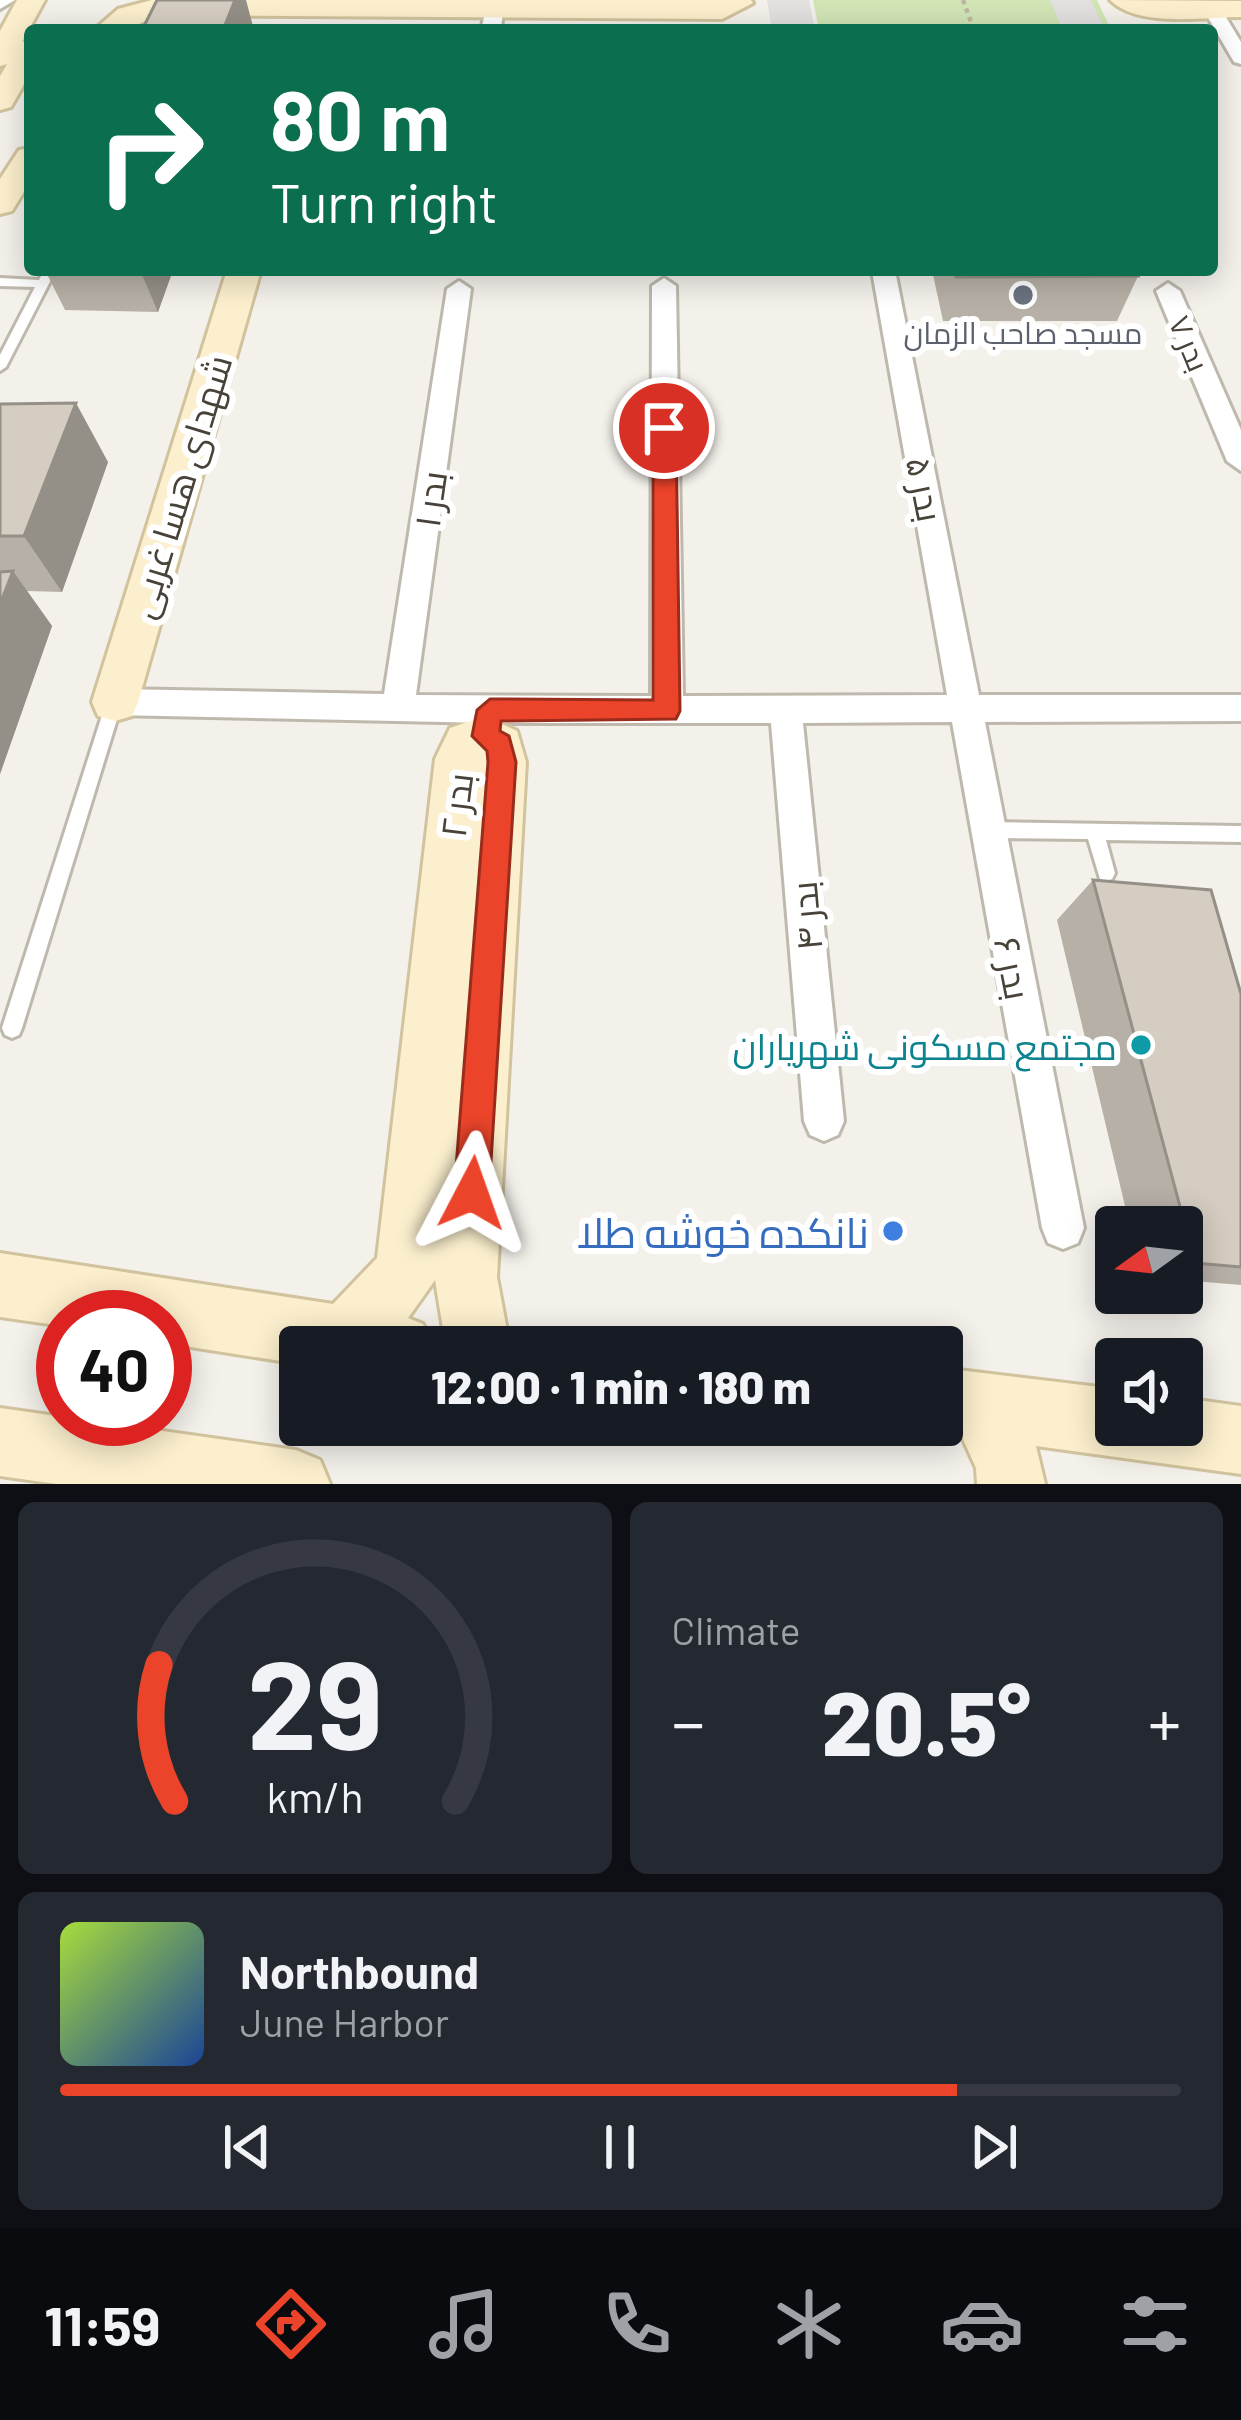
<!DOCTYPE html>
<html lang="en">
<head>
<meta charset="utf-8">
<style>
  :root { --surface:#171b24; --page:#242831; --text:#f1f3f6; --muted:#9ea1a6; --line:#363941; --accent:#ec442a }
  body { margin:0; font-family:Barlow,Cairo,sans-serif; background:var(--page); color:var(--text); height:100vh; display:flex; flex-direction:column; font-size:45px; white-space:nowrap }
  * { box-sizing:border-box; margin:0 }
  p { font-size:39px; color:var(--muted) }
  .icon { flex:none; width:66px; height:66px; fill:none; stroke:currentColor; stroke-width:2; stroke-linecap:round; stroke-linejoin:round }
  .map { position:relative; height:1484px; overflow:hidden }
  .details { display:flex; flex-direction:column; gap:18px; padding:18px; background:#0d0f14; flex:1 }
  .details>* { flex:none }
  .top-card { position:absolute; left:24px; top:24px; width:1194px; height:252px; border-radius:12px; box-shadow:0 6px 30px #0003; background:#0b6e4f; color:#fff; overflow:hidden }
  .needle { width:78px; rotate:255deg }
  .fabs { position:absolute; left:1095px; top:1206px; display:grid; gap:24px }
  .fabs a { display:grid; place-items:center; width:108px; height:108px; border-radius:12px; background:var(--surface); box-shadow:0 6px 30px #0003; font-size:60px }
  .speed { position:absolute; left:36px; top:1290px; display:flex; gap:24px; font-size:60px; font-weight:700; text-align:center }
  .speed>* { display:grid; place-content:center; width:156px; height:156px; border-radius:50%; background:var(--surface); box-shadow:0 6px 30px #0003; line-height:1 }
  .speed .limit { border:18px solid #d22; background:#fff; color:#111 }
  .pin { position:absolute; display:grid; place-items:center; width:102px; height:102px; color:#fff; margin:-51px; border:6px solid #fff; border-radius:50%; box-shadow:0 3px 12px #0007 }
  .me { position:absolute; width:132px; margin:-66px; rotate:4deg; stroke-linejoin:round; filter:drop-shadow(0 0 9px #0008) }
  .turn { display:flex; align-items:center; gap:42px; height:252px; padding:0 48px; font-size:54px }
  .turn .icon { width:156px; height:156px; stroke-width:2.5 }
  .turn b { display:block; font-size:84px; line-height:102px }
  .big { font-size:90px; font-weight:800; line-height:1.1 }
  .details .widget { flex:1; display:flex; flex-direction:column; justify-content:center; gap:18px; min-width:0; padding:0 42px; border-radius:18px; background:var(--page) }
  .details .dial { align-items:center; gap:0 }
  .dial svg { height:312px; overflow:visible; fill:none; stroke:var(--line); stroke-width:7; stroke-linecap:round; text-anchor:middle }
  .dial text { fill:var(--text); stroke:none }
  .song { display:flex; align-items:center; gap:36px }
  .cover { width:144px; height:144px; border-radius:18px; background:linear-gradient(135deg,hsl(80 70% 55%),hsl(220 70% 35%)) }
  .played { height:12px; border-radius:6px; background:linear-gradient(90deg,var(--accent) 80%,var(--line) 80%) }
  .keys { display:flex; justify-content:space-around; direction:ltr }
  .heat { display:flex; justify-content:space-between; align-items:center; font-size:66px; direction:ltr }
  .details .tiles { flex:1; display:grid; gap:18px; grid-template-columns:1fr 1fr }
  .widget:last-child { grid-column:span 2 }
  .trip { position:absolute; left:279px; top:1326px; width:684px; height:120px; border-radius:12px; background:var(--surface); box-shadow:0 6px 30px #0003; font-weight:800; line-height:120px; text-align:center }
  .tabs { display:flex; height:192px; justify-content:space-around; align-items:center; background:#090b0e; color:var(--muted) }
  .tabs .icon { width:84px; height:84px }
  .tabs .current { color:var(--accent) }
  .tabs b { font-size:54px; color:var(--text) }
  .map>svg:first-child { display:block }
</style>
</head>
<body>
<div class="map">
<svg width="1241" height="1484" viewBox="0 0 1241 1484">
  <rect width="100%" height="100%" fill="#f4f1eb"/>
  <!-- green -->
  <polygon fill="#d1e5b6" points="813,0 1097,0 1111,30 819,30"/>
  <!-- parking -->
  <g fill="#e3e1df">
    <polygon points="767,0 809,0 815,30 772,30"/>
    <polygon points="1050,0 1091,0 1105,30 1063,30"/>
  </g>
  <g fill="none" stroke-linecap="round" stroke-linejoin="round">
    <defs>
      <g id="lane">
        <polygon points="44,270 56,270 6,367 0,371 0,355 35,287 0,286 0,278 39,280"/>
        <polygon points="114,696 120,698 122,703 22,1028 19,1035 12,1038 5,1035 2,1028 106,703 108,698"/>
        <polygon points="988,822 1241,826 1241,842 1106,840 1115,873 1112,879 1106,881 1100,879 1088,839 988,838 982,835 979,830 982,825"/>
      </g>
      <g id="street">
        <polygon points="0,0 15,0 0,9"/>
        <polygon points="487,5 503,9 501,30 481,30"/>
        <polygon points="1205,5 1221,9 1241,42 1241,64 1234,62 1203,9"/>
        <polygon points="895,270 979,695 1241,695 1241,721 985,722 1084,1228 1078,1243 1063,1249 1048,1243 1042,1228 952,722 803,723 844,1121 838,1135 824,1141 810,1135 804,1121 771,723 490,723 115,715 104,711 99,702 104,693 115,689 384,694 447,289 459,281 471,289 416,695 651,696 652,286 664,278 676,286 683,696 947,695 872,271"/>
        <polygon points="1168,283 1180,291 1241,430 1241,471 1227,461 1156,291"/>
      </g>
      <g id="secondary">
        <polygon points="17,0 45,0 22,42 30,40 30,74 11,107 0,110 0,76 7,64 0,66 0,31"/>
        <polygon points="152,0 751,0 753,3 722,19 158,15 126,30 94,30 118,9"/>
        <path d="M1110,0l131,1v16c-37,0 -103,11 -131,-17z"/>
        <polygon points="30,148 30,182 12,211 0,214 0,179 19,150"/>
        <polygon points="227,270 261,270 138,702 132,716 115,721 98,716 92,702"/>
        <polygon points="485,716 517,731 526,762 497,1277 510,1347 446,1347 435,1280 408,1318 423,1324 432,1347 300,1347 300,1364 165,1343 165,1317 63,1317 63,1326 0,1317 0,1253 333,1304 377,1258 435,759 450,728"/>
        <polygon points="942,1368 1116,1389 1116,1425 1182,1425 1182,1398 1241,1406 1241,1474 1036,1446 1045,1484 977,1484 976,1468 962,1437 920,1425 942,1425"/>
        <polygon points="0,1408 296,1450 320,1460 330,1484 57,1484 0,1476"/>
      </g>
    </defs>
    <!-- lane casing -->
    <use href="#lane" stroke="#bfb9ad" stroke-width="6"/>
    <!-- street casing -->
    <use href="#street" stroke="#bfb9ad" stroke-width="6"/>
    <!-- secondary casing -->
    <use href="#secondary" stroke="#d1c39d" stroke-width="6"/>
    <!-- path -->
    <polyline stroke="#c0b4a0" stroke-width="4.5" stroke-dasharray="4.5 4.5" stroke-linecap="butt" points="963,0 974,30"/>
    <!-- lane -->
    <use href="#lane" fill="#fff" fill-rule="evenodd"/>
    <!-- street -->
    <use href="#street" fill="#fff" fill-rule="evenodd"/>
    <!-- secondary -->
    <use href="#secondary" fill="#fbefcd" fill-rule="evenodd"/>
  </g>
  <!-- wall -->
  <g fill="#b7b0a6">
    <polygon points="45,270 173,270 158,312 65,310"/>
    <polygon points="932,270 1135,270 1138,276 1117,321 943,321"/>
    <polygon points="0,404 108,462 62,592 27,591 52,626 0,774"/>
    <polygon points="1093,880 1241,994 1241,1285 1182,1280 1182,1227 1130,1227 1057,920"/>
  </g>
  <!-- shaded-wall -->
  <g fill="#959087">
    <polygon points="235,0 246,0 254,30 223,30"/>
    <polygon points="140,270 173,270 158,312"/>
    <polygon points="76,403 108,462 62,592 24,536"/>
    <polygon points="13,571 52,626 0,774 0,604"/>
  </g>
  <!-- building -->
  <g fill="#d5cdc1" stroke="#959087" stroke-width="3">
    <polygon points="157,0 235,0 223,30 142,30"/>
    <polygon points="954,270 1135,270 1138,276 956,277"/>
    <polygon points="76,403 24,536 0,536 0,404"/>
    <polygon points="13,571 0,604 0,572"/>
    <polygon points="1093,880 1211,890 1241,994 1241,1267 1195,1263"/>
  </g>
  <!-- route -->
  <polygon fill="#ec442a" stroke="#992c1b" stroke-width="3" points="664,420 676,428 680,711 676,719 501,721 500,731 509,736 516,762 489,1193 484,1205 472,1210 459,1205 454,1193 488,762 487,751 472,736 477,710 490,699 653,700 653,428"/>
  <!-- markers -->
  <circle fill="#6b7280" stroke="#fff" stroke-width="4.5" cx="1023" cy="295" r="12"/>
  <circle fill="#0f9aa8" stroke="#fff" stroke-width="4.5" cx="1141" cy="1045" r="12"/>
  <circle fill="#3f7fe0" stroke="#fff" stroke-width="4.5" cx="893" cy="1231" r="12"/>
  <g text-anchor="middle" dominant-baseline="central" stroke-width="12" stroke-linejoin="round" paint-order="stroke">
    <!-- far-worship labels -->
    <g font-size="30" fill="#5b616d" stroke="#fff">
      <text x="1023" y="332">مسجد صاحب الزمان</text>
    </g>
    <!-- far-street labels -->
    <g font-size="30" fill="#484239" stroke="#fff">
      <text transform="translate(1190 343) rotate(67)">بدر ۷</text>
    </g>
    <!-- street labels -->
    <g font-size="36" fill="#484239" stroke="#fff">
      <text transform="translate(179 486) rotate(-73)">شهدای هسا غربی</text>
      <text transform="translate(926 489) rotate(79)">بدر ۵</text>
      <text transform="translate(429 499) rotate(-82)">بدر ۱</text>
      <text transform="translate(455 805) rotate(-83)">بدر ۲</text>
      <text transform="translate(805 916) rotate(-95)">بدر ۴</text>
      <text transform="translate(1014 968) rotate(79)">بدر ۶</text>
    </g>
    <!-- culture labels -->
    <g font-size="36" fill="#0d838f" stroke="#fff" text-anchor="end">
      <text x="1117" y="1045">مجتمع مسکونی شهریاران</text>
    </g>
    <!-- near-shop labels -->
    <g font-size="42" fill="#366cbe" stroke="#fff" text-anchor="end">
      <text x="869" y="1231">نانکده خوشه طلا</text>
    </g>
  </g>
</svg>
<div class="fabs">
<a><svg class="needle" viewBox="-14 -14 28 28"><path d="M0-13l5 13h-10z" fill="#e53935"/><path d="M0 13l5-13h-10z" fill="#9ea1a6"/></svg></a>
<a><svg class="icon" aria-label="sound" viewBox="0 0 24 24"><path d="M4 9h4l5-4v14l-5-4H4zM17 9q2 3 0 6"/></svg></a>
</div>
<div class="speed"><div class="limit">40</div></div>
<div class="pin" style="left:664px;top:428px;background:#d93025"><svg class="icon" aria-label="arrive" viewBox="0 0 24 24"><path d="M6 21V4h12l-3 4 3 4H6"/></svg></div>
<svg class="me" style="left:472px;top:1193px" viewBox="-20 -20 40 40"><path d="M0-17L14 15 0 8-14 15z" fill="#ec442a" stroke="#fff" stroke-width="4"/></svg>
<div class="trip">12:00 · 1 min · 180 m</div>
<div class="top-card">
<div class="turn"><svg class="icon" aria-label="right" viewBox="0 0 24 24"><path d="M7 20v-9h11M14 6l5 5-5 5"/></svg><div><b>80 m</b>Turn right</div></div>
</div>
</div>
<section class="details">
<div class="tiles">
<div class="widget dial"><svg viewBox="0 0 100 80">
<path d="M14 69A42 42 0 1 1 86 69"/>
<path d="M14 69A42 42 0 0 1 10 34" stroke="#ec442a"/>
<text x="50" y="56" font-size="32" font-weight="700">29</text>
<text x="50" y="72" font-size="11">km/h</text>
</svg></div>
<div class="widget"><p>Climate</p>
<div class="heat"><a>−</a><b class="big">20.5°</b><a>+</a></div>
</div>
<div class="widget">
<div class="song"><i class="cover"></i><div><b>Northbound</b><p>June Harbor</p></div></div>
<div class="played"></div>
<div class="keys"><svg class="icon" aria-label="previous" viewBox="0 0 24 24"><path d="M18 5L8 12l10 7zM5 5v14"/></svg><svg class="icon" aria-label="pause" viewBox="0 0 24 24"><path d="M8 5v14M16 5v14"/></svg><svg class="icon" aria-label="next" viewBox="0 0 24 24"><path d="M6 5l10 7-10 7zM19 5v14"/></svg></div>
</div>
</div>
</section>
<nav class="tabs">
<b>11:59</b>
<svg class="icon current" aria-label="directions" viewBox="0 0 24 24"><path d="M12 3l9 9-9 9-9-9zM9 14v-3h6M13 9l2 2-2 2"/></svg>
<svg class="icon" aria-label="music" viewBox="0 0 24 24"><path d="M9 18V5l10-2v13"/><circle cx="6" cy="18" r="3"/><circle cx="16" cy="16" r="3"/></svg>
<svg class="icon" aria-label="phone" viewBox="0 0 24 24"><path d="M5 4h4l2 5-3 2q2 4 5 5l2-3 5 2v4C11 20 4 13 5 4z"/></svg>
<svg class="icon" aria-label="climate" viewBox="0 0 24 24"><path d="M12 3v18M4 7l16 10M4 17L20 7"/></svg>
<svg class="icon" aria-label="car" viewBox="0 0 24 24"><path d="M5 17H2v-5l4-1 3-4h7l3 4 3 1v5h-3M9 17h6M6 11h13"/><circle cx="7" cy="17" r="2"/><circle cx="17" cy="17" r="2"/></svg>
<svg class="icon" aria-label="filters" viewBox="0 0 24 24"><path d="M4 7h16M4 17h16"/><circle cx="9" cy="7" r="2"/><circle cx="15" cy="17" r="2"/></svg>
</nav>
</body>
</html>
